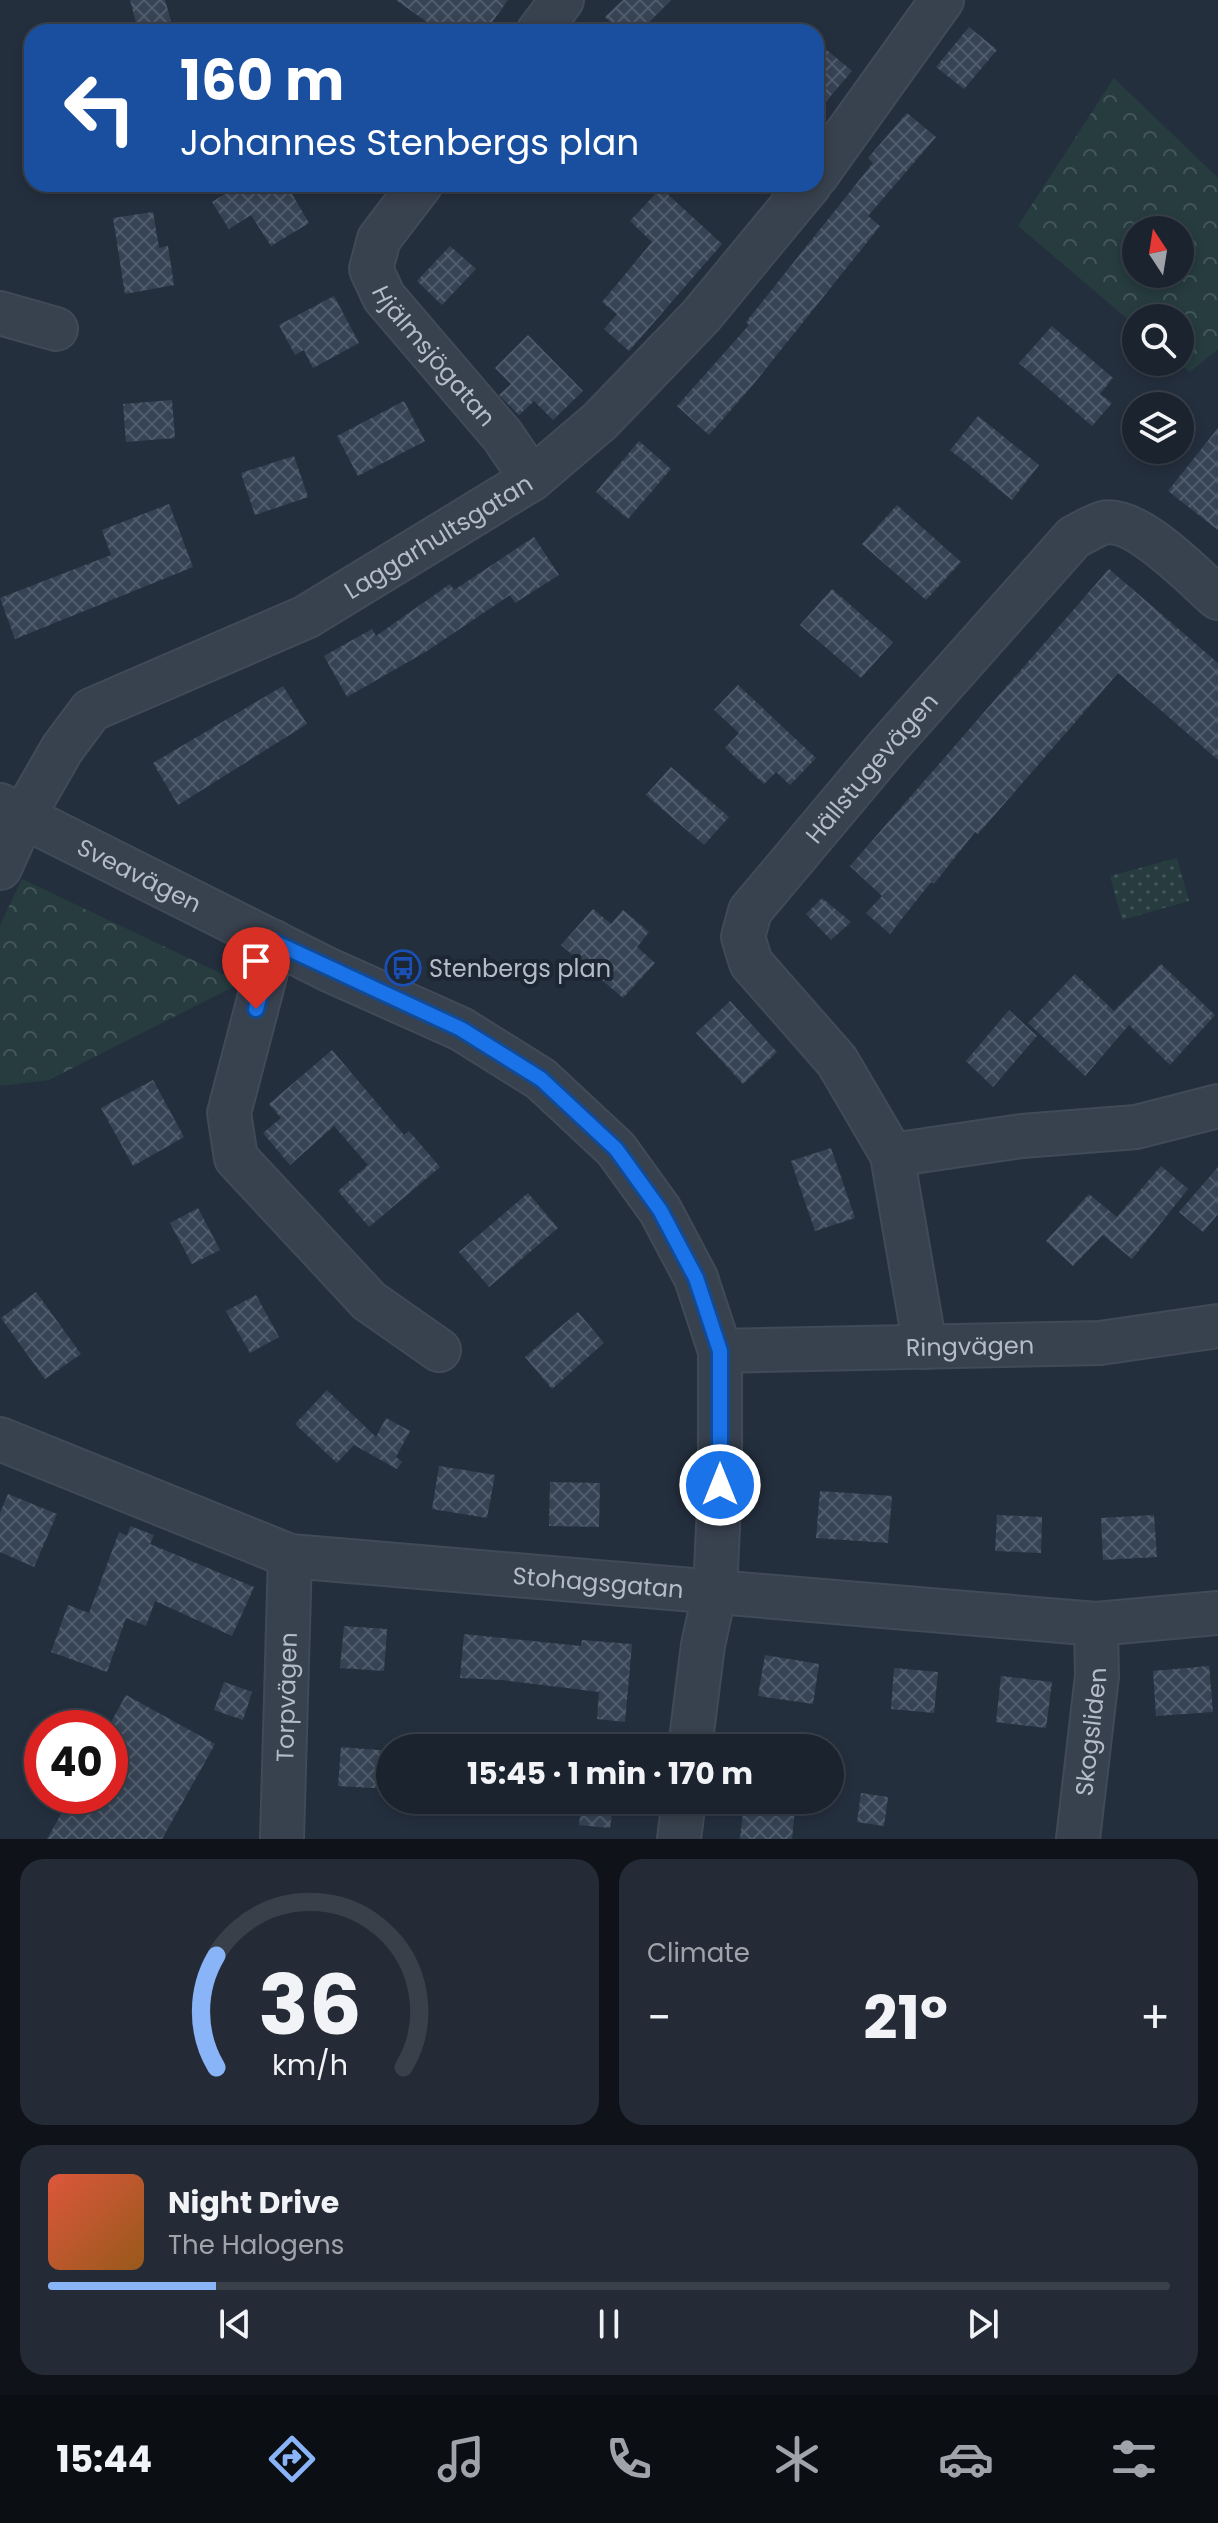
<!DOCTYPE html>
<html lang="en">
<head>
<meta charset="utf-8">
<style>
  :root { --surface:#1b232e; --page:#242b36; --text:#f1f3f6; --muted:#a0a4aa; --line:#39404a; --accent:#8ab4f8 }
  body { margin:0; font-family:Poppins,sans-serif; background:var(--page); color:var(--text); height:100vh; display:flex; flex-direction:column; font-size:30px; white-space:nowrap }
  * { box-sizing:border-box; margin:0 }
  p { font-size:26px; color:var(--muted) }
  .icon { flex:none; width:44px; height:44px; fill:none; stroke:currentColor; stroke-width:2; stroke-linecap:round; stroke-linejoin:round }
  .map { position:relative; height:1839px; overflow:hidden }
  .sheet { display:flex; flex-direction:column; gap:20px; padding:20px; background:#0f1319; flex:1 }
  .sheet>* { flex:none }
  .banner { position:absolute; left:24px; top:24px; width:800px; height:168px; border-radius:24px; box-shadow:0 4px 12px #0003,0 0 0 2px var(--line); background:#1a4fa0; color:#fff; overflow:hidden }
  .needle { width:52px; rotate:348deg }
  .controls { position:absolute; left:1122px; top:216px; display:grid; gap:16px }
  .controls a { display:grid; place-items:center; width:72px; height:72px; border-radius:50%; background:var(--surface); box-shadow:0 4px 12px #0003,0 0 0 2px var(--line); font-size:40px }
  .speed { position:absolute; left:24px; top:1710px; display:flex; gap:16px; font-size:40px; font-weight:700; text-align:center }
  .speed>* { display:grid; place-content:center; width:104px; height:104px; border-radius:50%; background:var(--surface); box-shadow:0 4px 12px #0003,0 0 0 2px var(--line); line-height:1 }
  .speed .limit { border:12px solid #d22; background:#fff; color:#111 }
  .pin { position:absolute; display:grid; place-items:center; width:68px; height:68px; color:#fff; margin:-82px -34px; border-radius:50% 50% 50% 0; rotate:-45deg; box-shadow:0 0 8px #0007 }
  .pin .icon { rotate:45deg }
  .me { position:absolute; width:88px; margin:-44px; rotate:0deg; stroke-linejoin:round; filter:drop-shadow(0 0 6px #0008) }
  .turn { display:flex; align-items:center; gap:28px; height:168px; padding:0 24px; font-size:36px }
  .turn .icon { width:104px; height:104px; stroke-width:2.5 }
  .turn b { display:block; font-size:56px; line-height:68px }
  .big { font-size:60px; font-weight:700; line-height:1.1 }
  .sheet .widget { flex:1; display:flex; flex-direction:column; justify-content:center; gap:12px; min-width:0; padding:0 28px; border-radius:24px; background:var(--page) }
  .sheet .dial { align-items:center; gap:0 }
  .dial svg { height:208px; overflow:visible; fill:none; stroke:var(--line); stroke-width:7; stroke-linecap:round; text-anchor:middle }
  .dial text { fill:var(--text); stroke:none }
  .song { display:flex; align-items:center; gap:24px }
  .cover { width:96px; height:96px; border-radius:12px; background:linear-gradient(135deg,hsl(10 70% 55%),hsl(30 70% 35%)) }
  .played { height:8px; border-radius:4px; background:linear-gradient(90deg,var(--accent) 15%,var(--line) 15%) }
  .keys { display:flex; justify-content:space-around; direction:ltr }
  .heat { display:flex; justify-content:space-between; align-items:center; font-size:44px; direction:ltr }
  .sheet .tiles { flex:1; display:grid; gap:20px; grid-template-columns:1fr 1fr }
  .widget:last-child { grid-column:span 2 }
  .trip { position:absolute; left:376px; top:1734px; width:468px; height:80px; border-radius:40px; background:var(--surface); box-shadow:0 4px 12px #0003,0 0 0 2px var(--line); font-weight:700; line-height:80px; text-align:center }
  .tab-bar { display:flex; height:128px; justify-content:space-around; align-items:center; background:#0b0e12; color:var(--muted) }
  .tab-bar .icon { width:56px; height:56px }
  .tab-bar .active { color:var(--accent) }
  .tab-bar b { font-size:36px; color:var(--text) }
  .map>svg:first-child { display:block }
</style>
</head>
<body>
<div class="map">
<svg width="1218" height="1839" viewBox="0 0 1218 1839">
  <defs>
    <pattern id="forest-crowns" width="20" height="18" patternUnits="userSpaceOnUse" patternTransform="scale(2)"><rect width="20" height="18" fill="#263c3f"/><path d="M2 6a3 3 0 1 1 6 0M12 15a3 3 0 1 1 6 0" fill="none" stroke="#435659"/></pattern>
    <pattern id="park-dots" width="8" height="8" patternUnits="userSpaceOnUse" patternTransform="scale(2)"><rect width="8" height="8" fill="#263c3f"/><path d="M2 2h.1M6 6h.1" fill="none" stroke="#435659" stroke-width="1.8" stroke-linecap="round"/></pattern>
    <pattern id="building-cross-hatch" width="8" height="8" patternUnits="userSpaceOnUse" patternTransform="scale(2)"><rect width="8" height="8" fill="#364354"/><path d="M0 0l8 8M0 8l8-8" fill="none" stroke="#515c6b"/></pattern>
  </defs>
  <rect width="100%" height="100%" fill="#242f3e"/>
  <!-- forest -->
  <g fill="url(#forest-crowns)" fill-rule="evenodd">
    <path d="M1114,78l104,100v171l-28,23 -12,-10 2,-44h-44v8l-118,-100zM1136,230h44v44h-44z"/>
    <polygon points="22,879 241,983 49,1080 0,1086 0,925"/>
  </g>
  <!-- park -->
  <polygon fill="url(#park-dots)" points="1177,858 1189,901 1122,920 1110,876"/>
  <!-- building -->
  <g fill="url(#building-cross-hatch)">
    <polygon points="130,0 165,0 171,21 138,30"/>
    <polygon points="396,0 508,0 485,32 441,32"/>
    <polygon points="623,0 671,0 639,32 620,32 605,17"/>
    <polygon points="969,27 997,50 964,89 936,67"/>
    <polygon points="816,41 852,71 816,113"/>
    <polygon points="907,113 936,137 868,216 880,226 752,386 709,435 677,406 749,325 746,322 873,163 868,158"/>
    <polygon points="241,184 286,184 309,223 271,246 251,215 229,229 212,202"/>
    <polygon points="661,188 722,244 629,351 604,329 617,314 602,302 652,242 630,221"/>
    <polygon points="153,212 159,248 168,246 174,285 125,294 113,218"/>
    <polygon points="450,246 476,269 442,305 417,281"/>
    <polygon points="334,296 359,343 313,368 304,350 295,355 279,325"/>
    <polygon points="1052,326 1113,378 1100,394 1112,403 1092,426 1019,363"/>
    <polygon points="528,335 583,391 553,420 534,401 519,415 499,395 511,384 495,368"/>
    <polygon points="172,400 175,438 126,442 123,404"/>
    <polygon points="404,401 425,441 358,476 337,436"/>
    <polygon points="978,416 1039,465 1012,500 950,450"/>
    <polygon points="1218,428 1218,530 1168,491"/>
    <polygon points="639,441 671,469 628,519 596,492"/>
    <polygon points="294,456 308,497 255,515 241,473"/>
    <polygon points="169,504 193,567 15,639 0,598 111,555 102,530"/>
    <polygon points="897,505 961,562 926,600 862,544"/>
    <polygon points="534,537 559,575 515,603 510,595 427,651 347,697 324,656 372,629 376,636 450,584 454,590"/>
    <polygon points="1109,569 1218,663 1218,760 1118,673 978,834 975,832 934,884 931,882 890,934 866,913 882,896 850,866"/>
    <polygon points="832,589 893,642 861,678 800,625"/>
    <polygon points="738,685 816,758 790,785 776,772 764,784 725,748 739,733 714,710"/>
    <polygon points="283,686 307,724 178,805 153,763"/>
    <polygon points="671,767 729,817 704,845 646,795"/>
    <polygon points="822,898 851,922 831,940 806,914"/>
    <polygon points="593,909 611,924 623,910 649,932 637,947 655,963 623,998 561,945"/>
    <polygon points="1161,964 1215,1015 1170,1065 1129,1025 1085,1076 1028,1023 1075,974 1114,1011"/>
    <polygon points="730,1001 777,1052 743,1084 696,1033"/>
    <polygon points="1009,1010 1037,1036 993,1087 966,1061"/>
    <polygon points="332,1050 404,1135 409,1131 440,1167 369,1227 338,1191 368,1165 334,1126 290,1165 263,1133 281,1118 269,1104"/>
    <polygon points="153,1080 184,1137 133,1166 101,1108"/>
    <polygon points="831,1148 855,1218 815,1231 791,1161"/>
    <polygon points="1161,1166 1188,1189 1132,1259 1103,1235 1073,1266 1046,1241 1089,1194 1117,1217"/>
    <polygon points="1218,1167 1218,1214 1203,1232 1179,1212"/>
    <polygon points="528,1193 558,1228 489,1287 459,1252"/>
    <polygon points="198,1208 220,1250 192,1264 170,1223"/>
    <polygon points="36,1292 81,1354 45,1379 1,1318"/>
    <polygon points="256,1295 279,1337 250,1353 226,1311"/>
    <polygon points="578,1312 604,1343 552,1389 525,1357"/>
    <polygon points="327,1390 376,1437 386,1418 410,1431 396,1457 402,1462 397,1469 354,1445 337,1463 295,1424"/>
    <polygon points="439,1466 495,1475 487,1518 432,1509"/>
    <polygon points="550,1482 600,1483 599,1527 549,1526"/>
    <polygon points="820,1491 892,1496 888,1543 816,1538"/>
    <polygon points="8,1494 57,1514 34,1567 0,1552 0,1513"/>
    <polygon points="997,1515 1042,1517 1041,1553 995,1551"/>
    <polygon points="1154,1515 1157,1557 1103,1560 1101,1518"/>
    <polygon points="130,1526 154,1535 150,1544 254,1587 232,1636 155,1601 146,1626 126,1618 107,1672 51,1652 68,1605 89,1613 119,1532 127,1536"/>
    <polygon points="344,1626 387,1629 384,1671 340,1668"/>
    <polygon points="464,1634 581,1646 582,1640 632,1644 625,1722 597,1719 599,1692 502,1680 460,1678"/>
    <polygon points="765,1655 819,1664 813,1704 758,1696"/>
    <polygon points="1209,1666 1213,1712 1156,1716 1153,1671"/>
    <polygon points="894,1668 938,1672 934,1713 891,1709"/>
    <polygon points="1001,1676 1052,1682 1046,1728 996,1722"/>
    <polygon points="224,1682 252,1692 243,1720 214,1710"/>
    <polygon points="126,1695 215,1744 162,1839 47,1839 71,1796 110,1796 110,1724"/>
    <polygon points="341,1747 390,1751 390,1789 338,1786"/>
    <polygon points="861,1793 888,1797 884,1826 857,1822"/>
    <polygon points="582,1800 614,1800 610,1828 579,1825"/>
    <polygon points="744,1804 795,1808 792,1839 740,1839"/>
  </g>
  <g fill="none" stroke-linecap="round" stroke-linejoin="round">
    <defs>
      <g id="minor">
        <polyline points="538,32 562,0"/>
        <polyline points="816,176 942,0"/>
        <path id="s1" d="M421,184l-42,55 -8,30 13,28 118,138 30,44"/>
        <polyline points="0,313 56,329"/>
        <path id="s2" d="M0,805l329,165 132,59 80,50 75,70 44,61 36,68 24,73v134l-5,105 -12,55 -13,103"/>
        <path id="s3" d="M0,868l23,-51 39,-68 29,-39 215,-93 226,-138 68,-58 101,-105 109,-132"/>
        <polyline points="274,942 229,1113 236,1158 369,1301 439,1350"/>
        <polyline points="892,1155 1022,1136 1136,1127 1218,1106"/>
        <path id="s4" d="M925,1347l-33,-192 -55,-94 -86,-98 -8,-26 7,-26 140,-167 184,-207c9,-4 19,-11 29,-14 33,-8 91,54 115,75"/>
        <path id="s5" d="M720,1351l380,-8 118,-17"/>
        <path id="s6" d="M0,1439l290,117 806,68 122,-11"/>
        <path id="s7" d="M282,1839l8,-283"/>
        <polyline points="679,1839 684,1800"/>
        <path id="s8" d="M1078,1839l19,-163 -1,-52"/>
      </g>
    </defs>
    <!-- minor casing -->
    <use href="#minor" stroke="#414a57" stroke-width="46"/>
    <!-- minor -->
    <use href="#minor" stroke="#38414e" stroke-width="42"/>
  </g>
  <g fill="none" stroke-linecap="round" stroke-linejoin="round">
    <defs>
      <polyline id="route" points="256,1009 274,942 461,1029 541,1079 616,1149 660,1210 696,1278 720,1351 720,1485"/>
    </defs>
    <!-- route casing -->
    <use href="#route" stroke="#114b97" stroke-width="20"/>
    <!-- route -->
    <use href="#route" stroke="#1a73e8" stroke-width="14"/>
  </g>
  <!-- icons -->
  <defs>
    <symbol id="bus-ring" viewBox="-11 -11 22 22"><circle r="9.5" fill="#1d2633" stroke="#1a4fb4" stroke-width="1.5"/><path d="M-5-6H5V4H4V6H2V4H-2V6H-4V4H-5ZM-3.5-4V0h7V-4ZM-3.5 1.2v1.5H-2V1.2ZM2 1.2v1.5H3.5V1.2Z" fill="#1a4fb4"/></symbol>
  </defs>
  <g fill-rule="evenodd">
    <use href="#bus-ring" x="383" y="948" width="40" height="40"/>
  </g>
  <g text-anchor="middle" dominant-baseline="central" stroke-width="8" stroke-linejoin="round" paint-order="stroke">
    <!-- street labels -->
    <g font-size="24" fill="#b4bcc9" stroke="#1d2633">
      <text stroke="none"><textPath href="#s1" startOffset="208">Hjälmsjögatan</textPath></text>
      <text stroke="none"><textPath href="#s3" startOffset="572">Laggarhultsgatan</textPath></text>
      <text stroke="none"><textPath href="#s4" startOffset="676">Hällstugevägen</textPath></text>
      <text stroke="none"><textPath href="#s2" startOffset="156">Sveavägen</textPath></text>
      <text stroke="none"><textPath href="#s5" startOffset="250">Ringvägen</textPath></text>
      <text stroke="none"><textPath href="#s6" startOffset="622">Stohagsgatan</textPath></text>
      <text stroke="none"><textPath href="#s7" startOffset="142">Torpvägen</textPath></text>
      <text stroke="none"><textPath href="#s8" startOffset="108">Skogsliden</textPath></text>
    </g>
    <!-- poi labels -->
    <g font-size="24" fill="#b4bcc9" stroke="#1d2633" text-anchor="start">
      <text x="429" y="968">Stenbergs plan</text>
    </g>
  </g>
</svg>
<div class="controls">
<a><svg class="needle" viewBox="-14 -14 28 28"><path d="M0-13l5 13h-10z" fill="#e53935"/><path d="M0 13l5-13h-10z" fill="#a0a4aa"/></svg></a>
<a><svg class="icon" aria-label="search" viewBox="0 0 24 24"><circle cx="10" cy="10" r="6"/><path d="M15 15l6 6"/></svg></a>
<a><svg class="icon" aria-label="layers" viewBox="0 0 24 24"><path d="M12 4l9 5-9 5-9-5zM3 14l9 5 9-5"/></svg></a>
</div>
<div class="speed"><div class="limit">40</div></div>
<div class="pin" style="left:256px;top:1009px;background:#d93025"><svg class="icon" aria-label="arrive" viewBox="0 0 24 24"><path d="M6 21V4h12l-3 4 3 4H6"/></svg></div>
<svg class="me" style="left:720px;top:1485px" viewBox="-20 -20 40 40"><circle r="17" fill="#1a73e8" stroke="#fff" stroke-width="3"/><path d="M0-11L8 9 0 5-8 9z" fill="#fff"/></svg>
<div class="trip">15:45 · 1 min · 170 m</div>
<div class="banner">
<div class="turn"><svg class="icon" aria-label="left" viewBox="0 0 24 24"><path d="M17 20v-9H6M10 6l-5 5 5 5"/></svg><div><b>160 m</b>Johannes Stenbergs plan</div></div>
</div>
</div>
<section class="sheet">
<div class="tiles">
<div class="widget dial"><svg viewBox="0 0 100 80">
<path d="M14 69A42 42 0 1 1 86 69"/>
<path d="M14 69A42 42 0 0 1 14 26" stroke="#8ab4f8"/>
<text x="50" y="56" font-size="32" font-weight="700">36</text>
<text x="50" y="72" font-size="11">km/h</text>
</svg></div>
<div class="widget"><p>Climate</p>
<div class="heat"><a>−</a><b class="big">21°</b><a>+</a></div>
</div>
<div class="widget">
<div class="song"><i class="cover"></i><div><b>Night Drive</b><p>The Halogens</p></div></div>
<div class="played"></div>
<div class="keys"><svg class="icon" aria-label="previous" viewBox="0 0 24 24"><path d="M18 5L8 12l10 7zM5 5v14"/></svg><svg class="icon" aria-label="pause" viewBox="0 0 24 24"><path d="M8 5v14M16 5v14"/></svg><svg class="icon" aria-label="next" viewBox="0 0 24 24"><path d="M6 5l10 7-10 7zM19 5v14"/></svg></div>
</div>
</div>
</section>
<nav class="tab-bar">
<b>15:44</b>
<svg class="icon active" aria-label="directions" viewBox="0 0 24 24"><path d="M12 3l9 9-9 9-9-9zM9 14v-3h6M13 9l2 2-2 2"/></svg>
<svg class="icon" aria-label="music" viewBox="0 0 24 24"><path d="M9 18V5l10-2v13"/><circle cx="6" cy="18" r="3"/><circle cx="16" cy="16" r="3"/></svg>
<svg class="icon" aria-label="phone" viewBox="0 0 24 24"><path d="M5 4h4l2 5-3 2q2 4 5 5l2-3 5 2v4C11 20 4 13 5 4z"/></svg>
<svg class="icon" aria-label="climate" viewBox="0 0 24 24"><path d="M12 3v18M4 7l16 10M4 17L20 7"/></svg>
<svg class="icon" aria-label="car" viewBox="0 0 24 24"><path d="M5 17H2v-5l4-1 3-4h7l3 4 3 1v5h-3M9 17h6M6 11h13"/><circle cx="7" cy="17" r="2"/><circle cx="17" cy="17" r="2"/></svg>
<svg class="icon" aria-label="filters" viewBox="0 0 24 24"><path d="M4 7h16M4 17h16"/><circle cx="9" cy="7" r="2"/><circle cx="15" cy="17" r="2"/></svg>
</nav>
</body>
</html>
